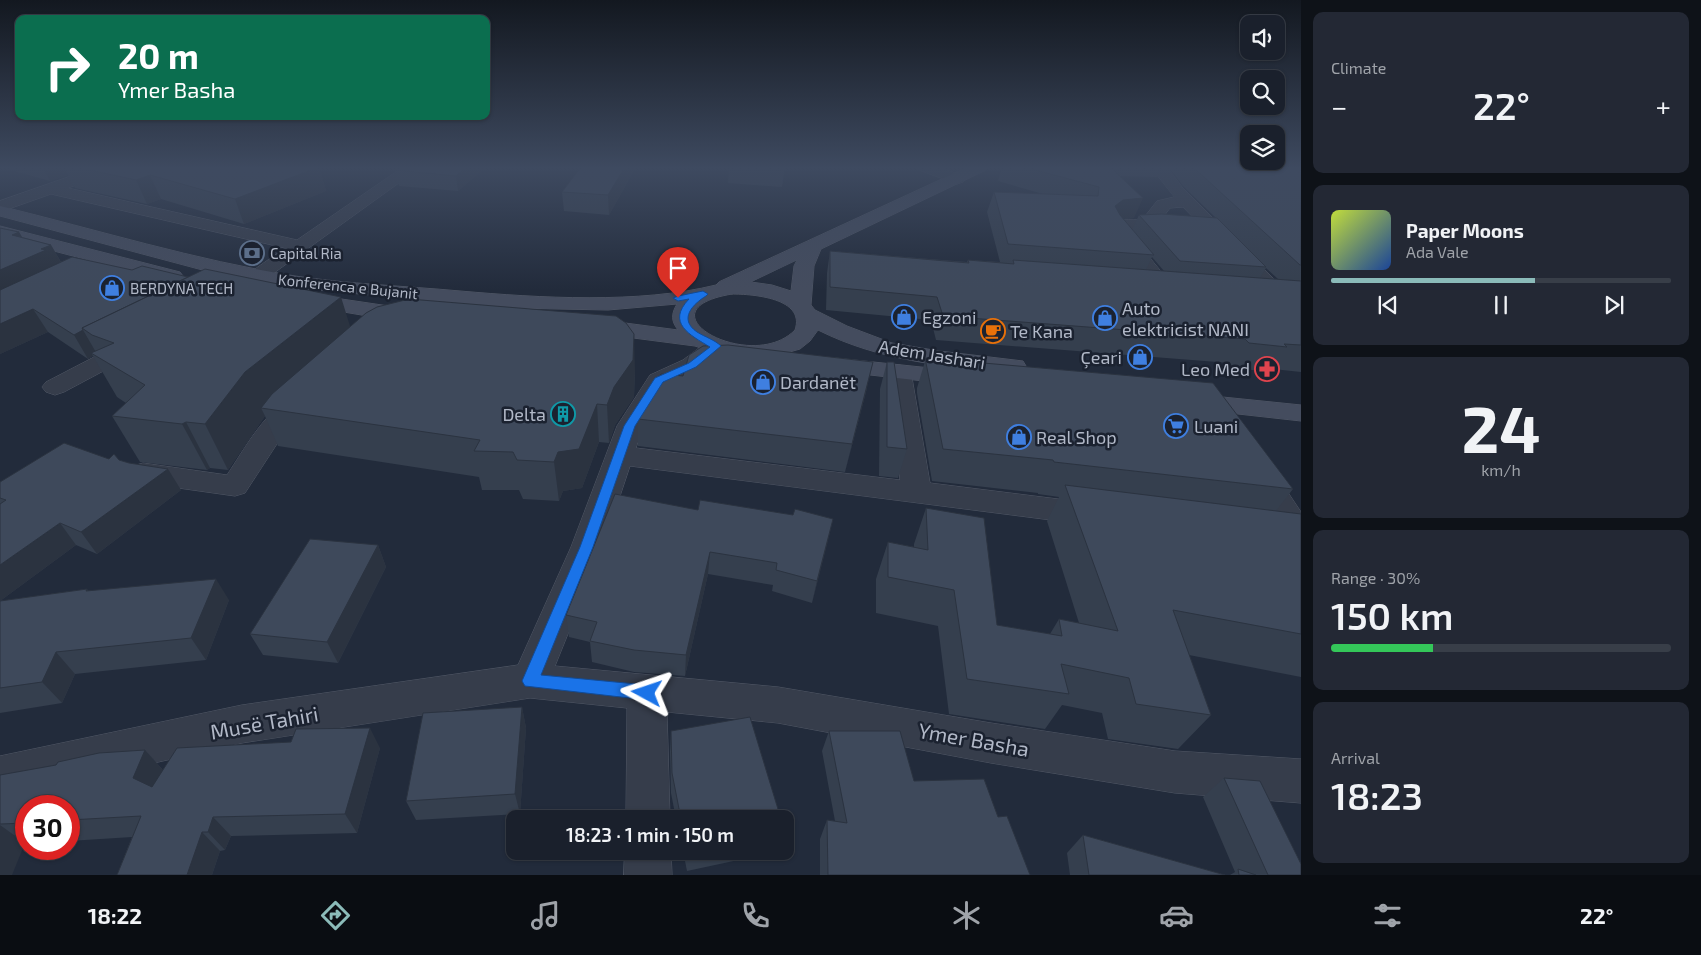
<!DOCTYPE html>
<html lang="en">
<head>
<meta charset="utf-8">
<style>
  :root { --surface:#1a202c; --page:#232834; --text:#f1f3f6; --muted:#9fa3a9; --line:#383e48; --accent:#8bbbb9 }
  body { margin:0; font-family:"Exo 2",sans-serif; background:var(--page); color:var(--text); height:100vh; display:flex; flex-direction:column; font-size:19px; white-space:nowrap }
  * { box-sizing:border-box; margin:0 }
  p { font-size:16px; color:var(--muted) }
  .icon { flex:none; width:28px; height:28px; fill:none; stroke:currentColor; stroke-width:2; stroke-linecap:round; stroke-linejoin:round }
  .map { position:relative; flex:1; overflow:hidden }
  .side { display:flex; flex-direction:column; gap:12px; padding:12px; background:#0e1218; width:400px }
  .side>* { flex:none }
  .guide { position:absolute; left:15px; top:15px; width:475px; height:105px; border-radius:10px; box-shadow:0 1px 4px #0004,0 0 0 1px var(--line); background:#0b6e4f; color:#fff; overflow:hidden }
  .buttons { position:absolute; left:1240px; top:15px; display:grid; gap:10px }
  .buttons a { display:grid; place-items:center; width:45px; height:45px; border-radius:10px; background:var(--surface); box-shadow:0 1px 4px #0004,0 0 0 1px var(--line); font-size:25px }
  .speed { position:absolute; left:15px; top:795px; display:flex; gap:10px; font-size:25px; font-weight:700; text-align:center }
  .speed>* { display:grid; place-content:center; width:65px; height:65px; border-radius:50%; background:var(--surface); box-shadow:0 1px 4px #0004,0 0 0 1px var(--line); line-height:1 }
  .speed .limit { border:8px solid #d22; background:#fff; color:#111 }
  .pin { position:absolute; display:grid; place-items:center; width:42px; height:42px; color:#fff; margin:-51px -21px; border-radius:50% 50% 50% 0; rotate:-45deg; box-shadow:0 0 5px #0007 }
  .pin .icon { rotate:45deg }
  .me { position:absolute; width:55px; margin:-28px; rotate:275deg; stroke-linejoin:round; filter:drop-shadow(0 0 4px #0008) }
  .turn { display:flex; align-items:center; gap:18px; height:105px; padding:0 20px; font-size:22px }
  .turn .icon { width:65px; height:65px; stroke-width:2.5 }
  .turn b { display:block; font-size:35px; line-height:42px }
  .big { font-size:38px; font-weight:600; line-height:1.1 }
  .side .tile { flex:1; display:flex; flex-direction:column; justify-content:center; gap:8px; min-width:0; padding:0 18px; border-radius:10px; background:var(--page) }
  .side .dial { align-items:center; gap:0 }
  .dial b { font-size:65px; line-height:1 }
  .song { display:flex; align-items:center; gap:15px }
  .cover { width:60px; height:60px; border-radius:8px; background:linear-gradient(135deg,hsl(70 70% 55%),hsl(220 70% 35%)) }
  .played { height:5px; border-radius:2px; background:linear-gradient(90deg,var(--accent) 60%,var(--line) 60%) }
  .keys { display:flex; justify-content:space-around; direction:ltr }
  .heat { display:flex; justify-content:space-between; align-items:center; font-size:28px; direction:ltr }
  .charge { height:8px; border-radius:4px; background:linear-gradient(90deg,#34c759 30%,var(--line) 0) }
  .trip { position:absolute; left:506px; top:810px; width:288px; height:50px; border-radius:10px; background:var(--surface); box-shadow:0 1px 4px #0004,0 0 0 1px var(--line); font-weight:600; line-height:50px; text-align:center }
  .tabs { display:flex; height:80px; justify-content:space-around; align-items:center; background:#0a0d12; color:var(--muted) }
  .tabs .icon { width:35px; height:35px }
  .tabs .active { color:var(--accent) }
  .tabs b { font-size:22px; color:var(--text) }
  main { display:flex; flex:1; min-height:0 }
  .map>svg:first-child { display:block }
</style>
</head>
<body>
<main>
<div class="map">
<svg width="1301" height="875" viewBox="0 0 1301 875">
  <rect width="100%" height="100%" fill="#222b3b"/>
  <g fill="none" stroke-linecap="round" stroke-linejoin="round">
    <defs>
      <g id="street">
        <polygon points="97,167 120,167 117,170 68,188 297,240 403,167 421,167 242,296 235,298 228,296 225,292 228,288 285,248 51,194 0,212 0,201"/>
        <polygon points="916,167 939,167 963,176 965,179 963,182 957,184 919,170"/>
        <path d="M1151,167h16l15,20 108,108 -4,4 -7,2 -7,-2 -89,-92 -13,1 -16,21 -27,1 46,56 -3,4 -7,2 -7,-2 -44,-55 -4,-8c7,-10 24,-7 34,-7l15,-19 17,-4z"/>
        <polygon points="131,340 139,342 143,347 139,352 64,392 55,395 46,392 42,387 46,382 123,342"/>
        <polygon points="715,340 723,342 727,347 701,370 668,385 643,426 636,448 900,480 887,372 890,367 899,365 908,367 911,372 930,483 1090,503 1101,506 1105,514 1101,522 1090,525 630,466 603,547 555,666 778,687 991,723 1175,751 1301,759 1301,803 1175,793 991,763 778,723 667,712 670,819 626,819 627,708 530,698 242,743 0,798 0,756 242,705 518,665 571,547 617,426 650,375 683,360 707,342"/>
        <path d="M298,396l9,2 4,6 -25,26 -41,63 -10,3 -92,-13 -10,-3 -5,-7 5,-7 10,-3 84,12c17,-25 41,-71 71,-79z"/>
        <polygon points="1261,464 1271,467 1301,512 1301,550 1290,546 1246,474 1251,467"/>
        <polygon points="625,851 671,851 672,875 624,875"/>
      </g>
      <g id="secondary">
        <path d="M968,167h21l-3,3 -165,79 -7,17 -3,39 4,5 32,16 45,17 47,8 84,10 3,5 -3,5 -9,2c-68,-6 -134,-12 -196,-43l-8,11 -10,8 -21,6 -25,4 -34,-4 -25,-9 -100,-13 -8,-2 -3,-5 3,-5 8,-2 83,11c-7,-9 -7,-16 -1,-26l-69,6 -99,-2 -213,-20 -86,-16 -210,-56v-10c98,24 195,54 295,70 54,8 110,10 165,15 80,7 179,13 256,-6l3,-3zM797,260l-3,6 -3,25 -19,-6 -21,-3zM732,294c21,0 74,4 63,36 -44,45 -160,-20 -63,-36z"/>
        <polygon points="0,226 180,272 183,276 180,280 173,282 0,237"/>
        <polygon points="328,297 409,309 417,311 420,316 417,321 409,323 320,308 317,303 320,298"/>
        <polygon points="835,358 959,371 968,373 971,378 968,383 959,385 826,370 823,365 826,360"/>
        <polygon points="1193,394 1301,405 1301,421 1184,408 1180,402 1184,396"/>
      </g>
    </defs>
    <!-- street casing -->
    <use href="#street" stroke="#515866" stroke-width="1"/>
    <!-- secondary casing -->
    <use href="#secondary" stroke="#515866" stroke-width="1"/>
    <!-- street -->
    <use href="#street" fill="#363d4b" fill-rule="evenodd"/>
    <!-- secondary -->
    <use href="#secondary" fill="#444c5e" fill-rule="evenodd"/>
  </g>
  <!-- wall -->
  <g fill="#353f4e" fill-rule="evenodd">
    <polygon points="0,167 319,167 326,191 244,224 161,199 147,204 75,188 68,175 50,181"/>
    <polygon points="486,167 458,191 399,186 395,170"/>
    <polygon points="581,167 636,167 609,215 564,211 562,192"/>
    <polygon points="729,167 785,167 782,187 728,183"/>
    <path d="M1002,167h159l-4,10 -37,-1 14,42 -11,1 9,11 7,-15 77,3 -33,-32 -14,-19h132v205l-28,-3 -2,3 -38,-4 -3,-5 -294,-23 -5,-20 -105,-10 1,-37 3,-22 137,11 1,-2 32,2 -13,-50 7,-20 49,2 -45,-13zM1152,257l12,14 -18,-1zM1266,268l12,11 -18,-1z"/>
    <polygon points="19,232 22,237 51,245 61,262 350,327 635,370 634,397 615,425 609,443 599,442 582,488 563,491 559,501 523,499 519,490 482,490 479,477 278,446 265,416 228,470 210,468 207,470 140,462 112,416 126,403 117,397 93,356 88,359 48,332 0,354"/>
    <polygon points="926,358 1293,489 1276,511 1301,514 1301,677 1189,655 1211,715 1178,749 1108,739 1102,713 1062,705 1045,729 949,714 938,626 876,613 876,579 888,542 914,547 914,544 926,508 997,625 1050,634 1059,619 1079,623 1047,521 1059,497 1038,494 1038,493 932,481 917,393 917,388"/>
    <polygon points="887,362 907,449 898,478 879,476 880,389"/>
    <polygon points="683,376 867,388 845,472 638,446 638,419"/>
    <polygon points="109,459 119,460 129,463 181,490 97,554 76,545 0,601 0,482"/>
    <polygon points="698,510 793,515 833,519 812,603 772,591 773,585 708,574 685,676 634,672 592,662 590,642 569,637 566,615"/>
    <polygon points="378,545 386,567 338,663 263,655 250,634"/>
    <polygon points="87,589 88,591 229,600 206,660 75,674 62,703 0,713 0,601"/>
    <polygon points="522,707 526,728 520,814 416,820 406,801"/>
    <polygon points="671,731 781,819 676,819 671,793 670,751"/>
    <polygon points="829,731 914,781 998,817 1030,875 820,875 820,839 827,820 835,821 822,751"/>
    <polygon points="380,748 357,833 231,836 225,850 220,851 212,875 117,875 132,837 69,841 69,806 26,806 26,843 25,843 0,875 0,775 145,750 163,770"/>
    <polygon points="1224,778 1301,875 1230,875 1235,872 1203,797"/>
    <polygon points="1083,835 1225,875 1070,875 1067,853"/>
    <polygon points="683,851 780,851 687,871"/>
  </g>
  <!-- shaded-wall -->
  <g fill="#2b3340">
    <polygon points="43,167 64,167 68,175 50,181"/>
    <polygon points="319,167 326,191 244,224 235,199"/>
    <polygon points="466,167 486,167 458,191 456,176"/>
    <polygon points="625,167 636,167 609,215 608,195"/>
    <polygon points="150,175 161,199 147,204 136,180"/>
    <polygon points="1143,198 1134,218 1114,220 1115,206 1123,200"/>
    <polygon points="19,232 31,253 12,235"/>
    <polygon points="51,245 63,266 0,299 0,270 41,249"/>
    <polygon points="341,297 354,339 261,408 265,416 228,470 205,424 245,372"/>
    <polygon points="33,309 48,332 0,354 0,324"/>
    <polygon points="83,330 97,354 91,353 93,356 88,359 74,335"/>
    <polygon points="634,334 635,370 634,397 615,425 609,443 607,405"/>
    <polygon points="873,362 867,388 845,472 852,444"/>
    <polygon points="597,404 599,442 582,488 563,491 559,501 554,462 558,452"/>
    <polygon points="186,422 210,468 207,470 182,424"/>
    <polygon points="168,469 181,490 97,554 81,532"/>
    <polygon points="833,519 828,541 812,603 817,581"/>
    <polygon points="60,523 76,545 0,601 0,565"/>
    <polygon points="378,545 386,567 338,663 327,642"/>
    <polygon points="710,552 708,574 685,676 686,655"/>
    <polygon points="216,579 229,600 206,660 191,638"/>
    <polygon points="56,652 75,674 62,703 42,682"/>
    <polygon points="522,707 526,728 520,814 515,794"/>
    <polygon points="370,728 380,748 357,833 345,814"/>
    <polygon points="145,750 163,770 153,798 133,778"/>
    <polygon points="213,817 231,836 225,850 208,832"/>
    <polygon points="0,825 25,843 12,875 0,875"/>
    <polygon points="202,832 220,851 212,875 187,875"/>
  </g>
  <!-- building -->
  <g fill="#3e495b" stroke="#2b3340">
    <polygon points="75,167 319,167 235,199 150,175 136,180"/>
    <polygon points="400,167 466,167 456,176 395,170"/>
    <polygon points="581,167 625,167 608,195 562,192"/>
    <polygon points="1024,167 1110,167 1143,198 1123,200 1115,206 1120,215 1154,255 1008,244 994,192 1098,196 1099,187"/>
    <polygon points="1193,167 1301,167 1301,265 1300,265"/>
    <polygon points="1162,214 1217,218 1266,267 1180,261 1139,215"/>
    <polygon points="0,228 19,232 12,235 51,245 41,249 46,250 0,270"/>
    <polygon points="830,251 969,263 968,260 1014,264 1013,260 1301,281 1301,345 1284,344 1287,347 1249,343 1245,339 943,316 937,297 830,287"/>
    <polygon points="72,257 132,270 142,266 188,277 82,328 83,330 74,335 33,309 0,324 0,290"/>
    <polygon points="205,269 341,297 245,372 205,424 186,422 182,424 112,416 145,385 91,353 114,343 92,335 82,328"/>
    <polygon points="409,299 616,316 626,323 634,334 633,360 614,387 607,405 597,404 579,449 558,452 554,462 517,460 513,452 474,451 480,440 261,408 272,394 366,313 377,307"/>
    <polygon points="728,345 873,362 852,444 638,419 645,400 661,374 683,376 689,355 703,346"/>
    <polygon points="926,358 1213,383 1293,489 1054,462 1053,460 943,449 926,363"/>
    <polygon points="887,362 894,362 907,449 887,447"/>
    <polygon points="64,443 109,459 114,454 119,460 129,463 168,469 81,532 60,523 0,565 0,504 6,500 0,498 0,482"/>
    <polygon points="1065,485 1301,514 1301,634 1173,610 1211,715 1136,704 1129,678 1061,664 1069,694 967,679 954,590 888,577 888,542 928,550 926,508 984,518 997,625 1062,636 1059,619 1118,631"/>
    <polygon points="615,494 698,510 700,500 793,515 795,509 833,519 817,581 776,570 777,563 710,552 686,655 634,650 590,641 597,622 566,615"/>
    <polygon points="310,539 378,545 327,642 250,634"/>
    <polygon points="216,579 191,638 56,652 42,682 0,688 0,601 87,589 86,591"/>
    <polygon points="522,707 515,794 406,801 423,713"/>
    <polygon points="750,717 781,819 681,819 672,773 671,731"/>
    <polygon points="370,728 345,814 213,817 208,832 202,832 187,875 117,875 141,816 69,820 69,806 26,806 26,823 0,824 0,775 56,765 58,762 99,753 145,750 133,778 152,787 177,748 291,742 296,729"/>
    <polygon points="829,731 900,731 914,781 984,779 998,817 1007,816 1030,875 828,875 827,820 847,823"/>
    <polygon points="1224,778 1260,781 1301,864 1301,875 1268,875"/>
    <polygon points="1083,835 1225,875 1089,875"/>
    <polygon points="1238,869 1256,875 1239,875"/>
  </g>
  <!-- sky -->
  <linearGradient id="sky" x2="0" y2="1"><stop stop-color="#131820"/><stop offset="0.58" stop-color="#3e4a60"/><stop offset="1" stop-color="#3e4a60" stop-opacity="0"/></linearGradient>
  <rect width="1301" height="290" fill="url(#sky)"/>
  <!-- route -->
  <path fill="#1a73e8" stroke="#114b97" d="M703,291l5,3 -2,2c-13,8 -28,23 -9,36 8,5 18,8 24,14l-25,21 -33,15 -28,44 -42,121 -52,128 106,10 6,2 2,6 -2,5 -6,2 -122,-14 -3,-5 58,-134 44,-121 31,-48 34,-15 21,-16c-20,-12 -44,-24 -21,-48l-11,2 -5,-3 5,-2z"/>
  <!-- icons -->
  <defs>
    <symbol id="bank-ring" viewBox="-11 -11 22 22"><circle r="9.5" fill="#1b2230" stroke="#5c6f8a" stroke-width="1.5"/><path d="M-6-4H6V4H-6ZM0-2.3a2.3 2.3 0 1 0 0 4.6a2.3 2.3 0 1 0 0-4.6Z" fill="#5c6f8a"/></symbol>
    <symbol id="shop-ring" viewBox="-11 -11 22 22"><circle r="9.5" fill="#1b2230" stroke="#3f7fe0" stroke-width="1.5"/><path d="M-5-2.5h2.3a2.7 3.5 0 0 1 5.4 0H5L5.5 6h-11ZM-1.5-2.5h3a1.5 2.3 0 0 0-3 0Z" fill="#3f7fe0"/></symbol>
    <symbol id="cafe-ring" viewBox="-11 -11 22 22"><circle r="9.5" fill="#1b2230" stroke="#e8710a" stroke-width="1.5"/><path d="M-5.5-4.5H6V0H3Q3 3.5 0 3.5H-2.5Q-5.5 3.5-5.5 0ZM3-3.2v2h1.7v-2ZM-6 4.5H4V6H-6Z" fill="#e8710a"/></symbol>
    <symbol id="pharmacy-ring" viewBox="-11 -11 22 22"><circle r="9.5" fill="#1b2230" stroke="#e0444e" stroke-width="1.5"/><path d="M-2-6h4v4h4v4h-4v4h-4v-4h-4v-4h4Z" fill="#e0444e"/></symbol>
    <symbol id="building-ring" viewBox="-11 -11 22 22"><circle r="9.5" fill="#1b2230" stroke="#0f9aa8" stroke-width="1.5"/><path d="M-4-6H4V6H1V3H-1V6H-4ZM-2.5-4.3h1.7v1.8h-1.7ZM.8-4.3h1.7v1.8H.8ZM-2.5-1h1.7V.8h-1.7ZM.8-1h1.7V.8H.8Z" fill="#0f9aa8"/></symbol>
    <symbol id="supermarket-ring" viewBox="-11 -11 22 22"><circle r="9.5" fill="#1b2230" stroke="#3f7fe0" stroke-width="1.5"/><path d="M-6-5.5h2.5l.6 2H6L4.5 2H-2.5L-4.4-4H-6ZM-1.5 3.2a1.3 1.3 0 1 0 .1 0ZM3 3.2a1.3 1.3 0 1 0 .1 0Z" fill="#3f7fe0"/></symbol>
  </defs>
  <g fill-rule="evenodd">
    <use href="#bank-ring" x="238" y="239" width="28" height="28"/>
    <use href="#shop-ring" x="98" y="274" width="28" height="28"/>
    <use href="#shop-ring" x="890" y="303" width="28" height="28"/>
    <use href="#shop-ring" x="1091" y="304" width="28" height="28"/>
    <use href="#cafe-ring" x="979" y="317" width="28" height="28"/>
    <use href="#shop-ring" x="1126" y="343" width="28" height="28"/>
    <use href="#pharmacy-ring" x="1253" y="355" width="28" height="28"/>
    <use href="#shop-ring" x="749" y="368" width="28" height="28"/>
    <use href="#building-ring" x="549" y="400" width="28" height="28"/>
    <use href="#supermarket-ring" x="1162" y="412" width="28" height="28"/>
    <use href="#shop-ring" x="1005" y="423" width="28" height="28"/>
  </g>
  <g text-anchor="middle" dominant-baseline="central" stroke-width="5" stroke-linejoin="round" paint-order="stroke">
    <!-- far-poi labels -->
    <g font-size="15" fill="#b1b8c7" stroke="#1b2230" text-anchor="start">
      <text x="270" y="253">Capital Ria</text>
      <text x="130" y="288">BERDYNA TECH</text>
    </g>
    <!-- far-street labels -->
    <g font-size="15" fill="#b1b8c7" stroke="#1b2230">
      <text transform="translate(348 286) rotate(6)">Konferenca e Bujanit</text>
    </g>
    <!-- poi labels -->
    <g font-size="18" fill="#b1b8c7" stroke="#1b2230" text-anchor="start">
      <text x="1122" y="308">Auto<tspan x="1122" dy="21">elektricist NANI</tspan></text>
      <text x="922" y="317">Egzoni</text>
      <text x="1010" y="331">Te Kana</text>
      <text x="1122" y="357" text-anchor="end">Çeari</text>
      <text x="1250" y="369" text-anchor="end">Leo Med</text>
      <text x="780" y="382">Dardanët</text>
      <text x="546" y="414" text-anchor="end">Delta</text>
      <text x="1194" y="426">Luani</text>
      <text x="1036" y="437">Real Shop</text>
    </g>
    <!-- street labels -->
    <g font-size="18" fill="#b1b8c7" stroke="#1b2230">
      <text transform="translate(932 354) rotate(9)">Adem Jashari</text>
    </g>
    <!-- near-street labels -->
    <g font-size="21" fill="#b1b8c7" stroke="#1b2230">
      <text transform="translate(264 722) rotate(-10)">Musë Tahiri</text>
      <text transform="translate(974 739) rotate(10)">Ymer Basha</text>
    </g>
  </g>
</svg>
<div class="buttons">
<a><svg class="icon" aria-label="sound" viewBox="0 0 24 24"><path d="M4 9h4l5-4v14l-5-4H4zM17 9q2 3 0 6"/></svg></a>
<a><svg class="icon" aria-label="search" viewBox="0 0 24 24"><circle cx="10" cy="10" r="6"/><path d="M15 15l6 6"/></svg></a>
<a><svg class="icon" aria-label="layers" viewBox="0 0 24 24"><path d="M12 4l9 5-9 5-9-5zM3 14l9 5 9-5"/></svg></a>
</div>
<div class="speed"><div class="limit">30</div></div>
<div class="pin" style="left:678px;top:298px;background:#d93025"><svg class="icon" aria-label="arrive" viewBox="0 0 24 24"><path d="M6 21V4h12l-3 4 3 4H6"/></svg></div>
<svg class="me" style="left:647px;top:693px" viewBox="-20 -20 40 40"><path d="M0-17L14 15 0 8-14 15z" fill="#1a73e8" stroke="#fff" stroke-width="4"/></svg>
<div class="trip">18:23 · 1 min · 150 m</div>
<div class="guide">
<div class="turn"><svg class="icon" aria-label="right" viewBox="0 0 24 24"><path d="M7 20v-9h11M14 6l5 5-5 5"/></svg><div><b>20 m</b>Ymer Basha</div></div>
</div>
</div>
<section class="side">
<div class="tile"><p>Climate</p>
<div class="heat"><a>−</a><b class="big">22°</b><a>+</a></div>
</div>
<div class="tile">
<div class="song"><i class="cover"></i><div><b>Paper Moons</b><p>Ada Vale</p></div></div>
<div class="played"></div>
<div class="keys"><svg class="icon" aria-label="previous" viewBox="0 0 24 24"><path d="M18 5L8 12l10 7zM5 5v14"/></svg><svg class="icon" aria-label="pause" viewBox="0 0 24 24"><path d="M8 5v14M16 5v14"/></svg><svg class="icon" aria-label="next" viewBox="0 0 24 24"><path d="M6 5l10 7-10 7zM19 5v14"/></svg></div>
</div>
<div class="tile dial"><b>24</b><p>km/h</p></div>
<div class="tile"><p>Range · 30%</p><b class="big">150 km</b><div class="charge"></div></div>
<div class="tile"><p>Arrival</p><b class="big">18:23</b></div>
</section>
</main>
<nav class="tabs">
<b>18:22</b>
<svg class="icon active" aria-label="directions" viewBox="0 0 24 24"><path d="M12 3l9 9-9 9-9-9zM9 14v-3h6M13 9l2 2-2 2"/></svg>
<svg class="icon" aria-label="music" viewBox="0 0 24 24"><path d="M9 18V5l10-2v13"/><circle cx="6" cy="18" r="3"/><circle cx="16" cy="16" r="3"/></svg>
<svg class="icon" aria-label="phone" viewBox="0 0 24 24"><path d="M5 4h4l2 5-3 2q2 4 5 5l2-3 5 2v4C11 20 4 13 5 4z"/></svg>
<svg class="icon" aria-label="climate" viewBox="0 0 24 24"><path d="M12 3v18M4 7l16 10M4 17L20 7"/></svg>
<svg class="icon" aria-label="car" viewBox="0 0 24 24"><path d="M5 17H2v-5l4-1 3-4h7l3 4 3 1v5h-3M9 17h6M6 11h13"/><circle cx="7" cy="17" r="2"/><circle cx="17" cy="17" r="2"/></svg>
<svg class="icon" aria-label="filters" viewBox="0 0 24 24"><path d="M4 7h16M4 17h16"/><circle cx="9" cy="7" r="2"/><circle cx="15" cy="17" r="2"/></svg>
<b>22°</b>
</nav>
</body>
</html>
